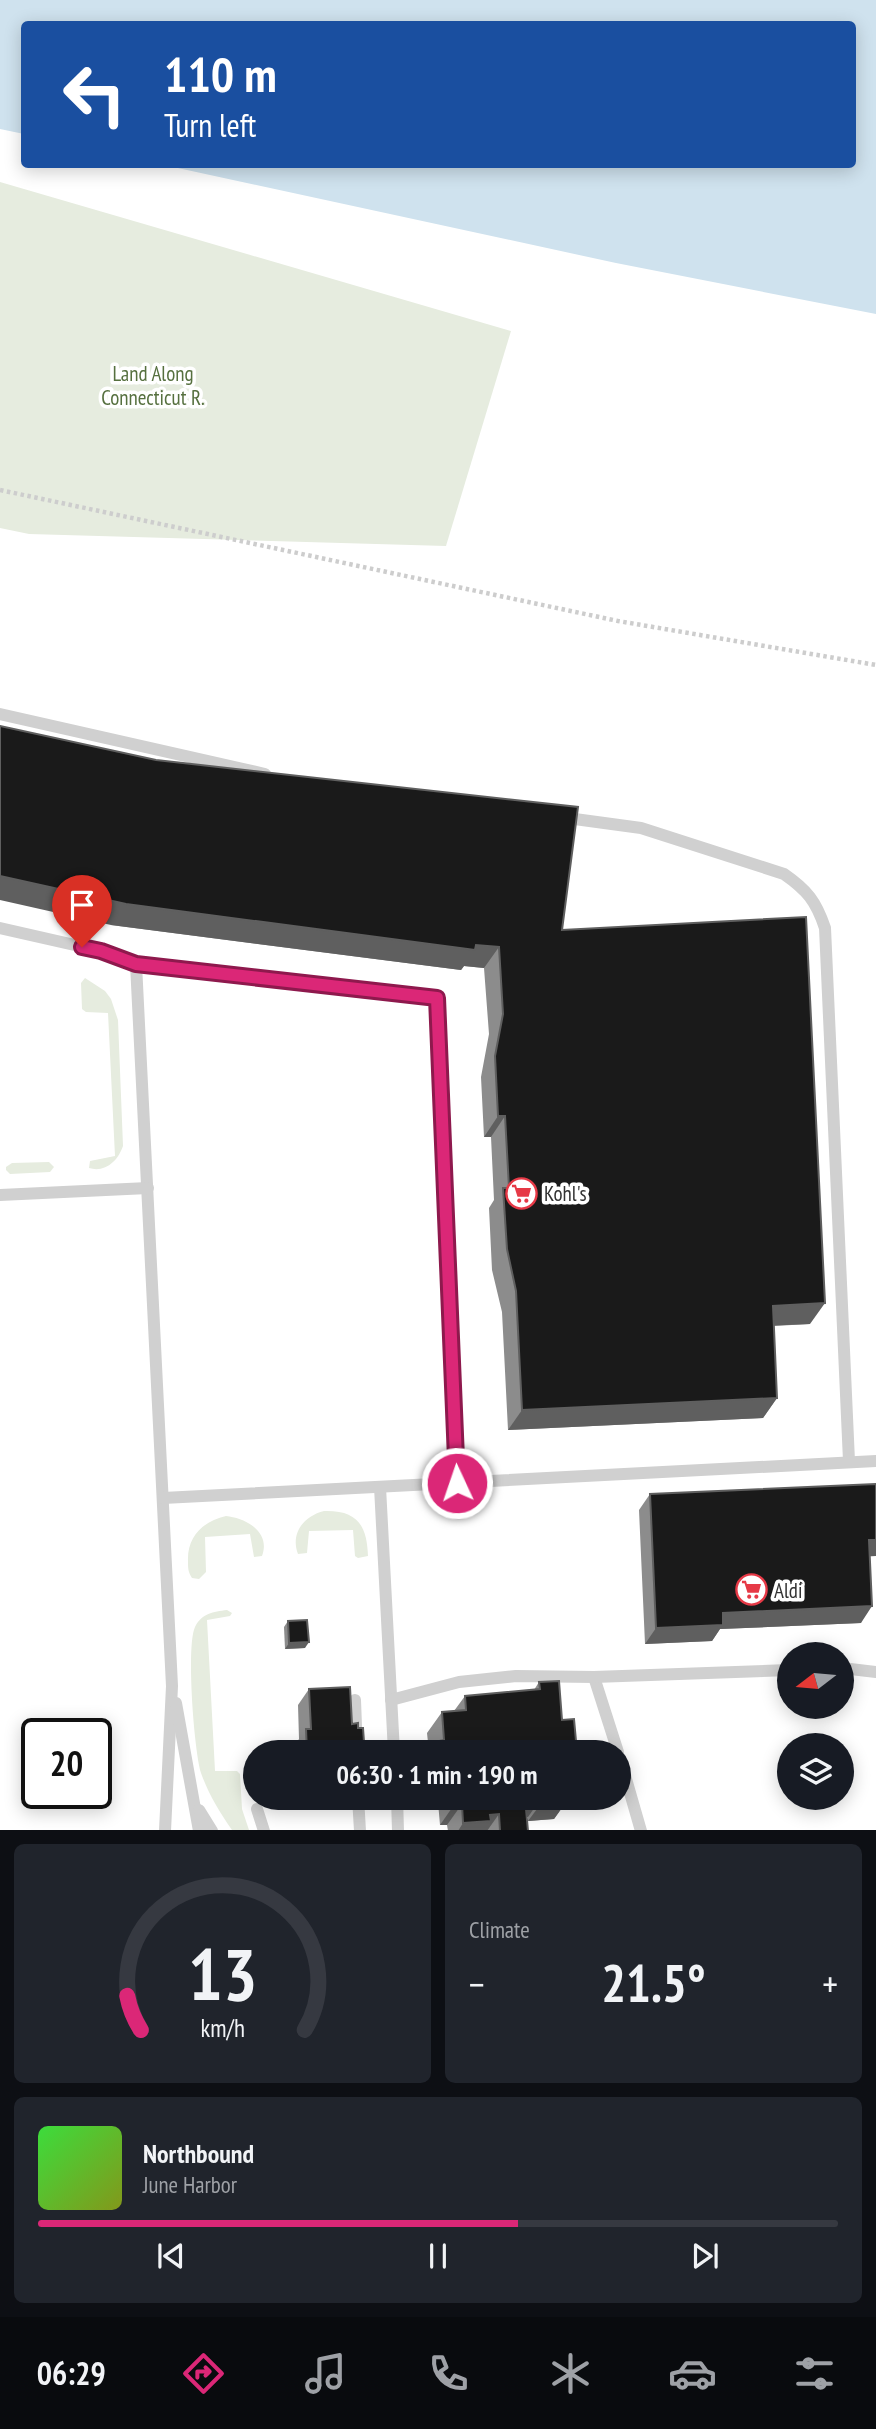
<!DOCTYPE html>
<html lang="en">
<head>
<meta charset="utf-8">
<style>
  :root { --surface:#171b24; --page:#20242c; --text:#f1f3f6; --muted:#9ea1a6; --line:#363941; --accent:#db2777 }
  body { margin:0; font-family:"PT Sans Narrow",sans-serif; background:var(--page); color:var(--text); height:100vh; display:flex; flex-direction:column; font-size:26px; white-space:nowrap }
  * { box-sizing:border-box; margin:0 }
  p { font-size:23px; color:var(--muted) }
  .icon { flex:none; width:38px; height:38px; fill:none; stroke:currentColor; stroke-width:2; stroke-linecap:round; stroke-linejoin:round }
  .map { position:relative; height:1830px; overflow:hidden }
  .details { display:flex; flex-direction:column; gap:14px; padding:14px; background:#0d0f14; flex:1 }
  .details>* { flex:none }
  .guide { position:absolute; left:21px; top:21px; width:835px; height:147px; border-radius:7px; box-shadow:0 4px 18px #0003; background:#1a4fa0; color:#fff; overflow:hidden }
  .needle { width:46px; rotate:254deg }
  .tools { position:absolute; left:777px; top:1642px; display:grid; gap:14px }
  .tools a { display:grid; place-items:center; width:77px; height:77px; border-radius:50%; background:var(--surface); box-shadow:0 4px 18px #0003; font-size:35px }
  .speed { position:absolute; left:21px; top:1718px; display:flex; gap:14px; font-size:35px; font-weight:700; text-align:center }
  .speed>* { display:grid; place-content:center; width:91px; height:91px; border-radius:50%; background:var(--surface); box-shadow:0 4px 18px #0003; line-height:1 }
  .speed .limit { border:4px solid #111; border-radius:10px; background:#fff; color:#111 }
  .pin { position:absolute; display:grid; place-items:center; width:60px; height:60px; color:#fff; margin:-72px -30px; border-radius:50% 50% 50% 0; rotate:-45deg; box-shadow:0 0 7px #0007 }
  .pin .icon { rotate:45deg }
  .me { position:absolute; width:77px; margin:-38px; rotate:357deg; stroke-linejoin:round; filter:drop-shadow(0 0 5px #0008) }
  .turn { display:flex; align-items:center; gap:24px; height:147px; padding:0 28px; font-size:32px }
  .turn .icon { width:91px; height:91px; stroke-width:2.5 }
  .turn b { display:block; font-size:49px; line-height:60px }
  .big { font-size:52px; font-weight:700; line-height:1.1 }
  .details .widget { flex:1; display:flex; flex-direction:column; justify-content:center; gap:10px; min-width:0; padding:0 24px; border-radius:10px; background:var(--page) }
  .details .dial { align-items:center; gap:0 }
  .dial svg { height:182px; overflow:visible; fill:none; stroke:var(--line); stroke-width:7; stroke-linecap:round; text-anchor:middle }
  .dial text { fill:var(--text); stroke:none }
  .song { display:flex; align-items:center; gap:21px }
  .cover { width:84px; height:84px; border-radius:10px; background:linear-gradient(135deg,hsl(120 70% 55%),hsl(70 70% 35%)) }
  .played { height:7px; border-radius:4px; background:linear-gradient(90deg,var(--accent) 60%,var(--line) 60%) }
  .keys { display:flex; justify-content:space-around; direction:ltr }
  .heat { display:flex; justify-content:space-between; align-items:center; font-size:38px; direction:ltr }
  .details .tiles { flex:1; display:grid; gap:14px; grid-template-columns:1fr 1fr }
  .widget:last-child { grid-column:span 2 }
  .trip { position:absolute; left:243px; top:1740px; width:388px; height:70px; border-radius:35px; background:var(--surface); box-shadow:0 4px 18px #0003; font-weight:700; line-height:70px; text-align:center }
  .dock { display:flex; height:112px; justify-content:space-around; align-items:center; background:#090b0e; color:var(--muted) }
  .dock .icon { width:49px; height:49px }
  .dock .selected { color:var(--accent) }
  .dock b { font-size:32px; color:var(--text) }
  .map>svg:first-child { display:block }
</style>
</head>
<body>
<div class="map">
<svg width="876" height="1831" viewBox="0 0 876 1831">
  <rect width="100%" height="100%" fill="#fff"/>
  <!-- green -->
  <g fill="#e6ecdf">
    <polygon points="0,182 511,331 446,546 29,534 0,528"/>
    <path d="M85,978l20,13 6,8 7,21 5,126c-5,15 -18,27 -34,22l1,-7 25,-5 -7,-143 -22,-1 -4,-3 -1,-26z"/>
    <polygon points="49,1162 54,1167 50,1172 10,1174 6,1170 6,1167 12,1163"/>
    <path d="M324,1511c33,-1 43,14 44,45l-10,2 -3,-2 -2,-26 -44,1 -2,22 -9,1c-8,-21 6,-38 26,-43z"/>
    <path d="M226,1516c20,2 45,16 36,40l-8,1 -4,-23 -45,3 1,35 -7,7 -7,-1c-4,-6 -4,-10 -4,-17 -1,-24 15,-40 38,-45z"/>
    <path d="M227,1610l5,3 -2,3 -23,4 8,151h22l3,3 2,35 7,21h-17c-12,-17 -24,-37 -31,-57 -7,-23 -15,-127 -6,-146 7,-14 18,-15 32,-17z"/>
  </g>
  <!-- water -->
  <polygon fill="#cfe2ee" points="0,0 876,0 876,314 616,263 164,165 852,164 852,24 24,24 24,134 0,129"/>
  <g fill="none" stroke-linecap="round" stroke-linejoin="round">
    <!-- path -->
    <polyline stroke="#cdcdcd" stroke-width="4.5" stroke-dasharray="3.5 3.5" stroke-linecap="butt" points="0,490 618,621 876,665"/>
    <!-- service -->
    <g stroke="#d0d0d0" stroke-width="12">
      <polyline points="0,714 265,774"/>
      <path d="M560,817l81,11 143,46c23,16 32,27 41,54l24,533"/>
      <polyline points="0,928 101,951 136,964 437,998 457,1483"/>
      <polyline points="136,964 172,1686 165,1831"/>
      <polyline points="0,1195 148,1188"/>
      <polyline points="380,1487 394,1752"/>
      <polyline points="163,1498 876,1461"/>
      <polyline points="842,1668 876,1672"/>
      <polyline points="594,1677 618,1752"/>
      <polyline points="355,1700 357,1752"/>
      <polyline points="391,1700 459,1682 516,1676 594,1677 789,1670"/>
      <polyline points="176,1703 199,1831"/>
      <polyline points="620,1758 641,1831"/>
      <polyline points="358,1797 360,1831"/>
      <polyline points="397,1797 398,1831"/>
      <polyline points="257,1809 264,1831"/>
      <polyline points="199,1810 212,1831"/>
    </g>
  </g>
  <!-- wall -->
  <g fill="#8c8c8c">
    <polygon points="111,925 562,930 810,1324 774,1326 777,1398 763,1418 508,1430 502,1312 492,1270 489,1208 494,1200 491,1137 484,1137 481,1077 489,1034 484,968 464,966 461,970"/>
    <polygon points="650,1494 876,1556 870,1556 861,1623 720,1629 712,1641 645,1644 639,1510"/>
    <polygon points="288,1621 305,1648 285,1649 284,1627"/>
    <polygon points="539,1682 562,1720 577,1752 429,1752 427,1733 442,1712 454,1711 465,1696 534,1690"/>
    <polygon points="309,1689 358,1728 364,1742 357,1752 295,1752 295,1745 299,1739 298,1705"/>
    <polygon points="303,1797 351,1797 343,1808 304,1810"/>
    <polygon points="428,1797 568,1797 569,1798 554,1819 528,1821 528,1817 526,1817 528,1831 448,1831 447,1825 440,1825 438,1802 429,1802"/>
  </g>
  <!-- shaded-wall -->
  <g fill="#5f5f5f">
    <polygon points="0,876 476,945 499,947 484,968 464,966 461,970 111,925 0,900"/>
    <polygon points="498,1116 505,1116 491,1137 484,1137"/>
    <polygon points="825,1303 810,1324 759,1326 773,1306"/>
    <polygon points="777,1398 763,1418 508,1430 522,1410"/>
    <polygon points="869,1540 876,1540 876,1556 858,1557"/>
    <polygon points="872,1606 861,1623 720,1629 712,1641 645,1644 656,1628 723,1613"/>
    <polygon points="309,1642 305,1648 285,1649 289,1643"/>
    <polygon points="364,1742 357,1752 348,1752 352,1746"/>
    <polygon points="313,1797 351,1797 343,1808 304,1810"/>
    <polygon points="432,1797 441,1797 438,1802 429,1802"/>
    <polygon points="542,1797 528,1817 510,1819 525,1798"/>
    <polygon points="569,1798 554,1819 528,1821 543,1801"/>
    <polygon points="462,1804 447,1825 440,1825 454,1805"/>
    <polygon points="499,1814 487,1831 458,1831 463,1823 490,1815"/>
  </g>
  <!-- building -->
  <g fill="#1a1a1a" stroke="#5f5f5f" stroke-width="2">
    <polygon points="0,726 156,760 578,807 562,930 806,917 825,1303 773,1306 777,1398 522,1410 516,1291 507,1249 503,1188 509,1188 505,1116 498,1116 495,1056 503,1014 499,947 476,945 475,950 126,904 0,876"/>
    <polygon points="876,1484 876,1540 869,1540 872,1606 723,1613 723,1625 656,1628 650,1494"/>
    <polygon points="307,1620 309,1642 289,1643 288,1621"/>
    <polygon points="559,1681 562,1720 574,1719 577,1752 440,1752 439,1741 444,1740 442,1712 466,1710 465,1696 540,1689 539,1682"/>
    <polygon points="350,1687 352,1724 358,1723 358,1728 363,1728 364,1742 352,1746 352,1752 307,1752 306,1729 311,1729 309,1689"/>
    <polygon points="454,1797 535,1797 525,1798 528,1831 500,1831 499,1814 490,1815 491,1821 463,1823 462,1804 454,1805"/>
    <polygon points="542,1797 568,1797 569,1798 543,1801"/>
  </g>
  <g fill="none" stroke-linecap="round" stroke-linejoin="round">
    <defs>
      <polyline id="route" points="82,947 101,951 136,964 437,998 457,1483"/>
    </defs>
    <!-- route casing -->
    <use href="#route" stroke="#8e194d" stroke-width="18"/>
    <!-- route -->
    <use href="#route" stroke="#db2777" stroke-width="12"/>
  </g>
  <!-- icons -->
  <defs>
    <symbol id="supermarket-ring" viewBox="-11 -11 22 22"><circle r="9.5" fill="#fff" stroke="#e63946" stroke-width="1.5"/><path d="M-6-5.5h2.5l.6 2H6L4.5 2H-2.5L-4.4-4H-6ZM-1.5 3.2a1.3 1.3 0 1 0 .1 0ZM3 3.2a1.3 1.3 0 1 0 .1 0Z" fill="#e63946"/></symbol>
  </defs>
  <g fill-rule="evenodd">
    <use href="#supermarket-ring" x="504" y="1176" width="35" height="35"/>
    <use href="#supermarket-ring" x="734" y="1572" width="35" height="35"/>
  </g>
  <g text-anchor="middle" dominant-baseline="central" stroke-width="7" stroke-linejoin="round" paint-order="stroke">
    <!-- park labels -->
    <g font-size="21" fill="#56703f" stroke="#fff">
      <text x="153" y="373">Land Along<tspan x="153" dy="24">Connecticut R.</tspan></text>
    </g>
    <!-- poi labels -->
    <g font-size="21" fill="#333" stroke="#fff" text-anchor="start">
      <text x="544" y="1193">Kohl's</text>
      <text x="774" y="1590">Aldi</text>
    </g>
  </g>
</svg>
<div class="tools">
<a><svg class="needle" viewBox="-14 -14 28 28"><path d="M0-13l5 13h-10z" fill="#e53935"/><path d="M0 13l5-13h-10z" fill="#9ea1a6"/></svg></a>
<a><svg class="icon" aria-label="layers" viewBox="0 0 24 24"><path d="M12 4l9 5-9 5-9-5zM3 14l9 5 9-5"/></svg></a>
</div>
<div class="speed"><div class="limit">20</div></div>
<div class="pin" style="left:82px;top:947px;background:#d93025"><svg class="icon" aria-label="arrive" viewBox="0 0 24 24"><path d="M6 21V4h12l-3 4 3 4H6"/></svg></div>
<svg class="me" style="left:457px;top:1483px" viewBox="-20 -20 40 40"><circle r="17" fill="#db2777" stroke="#fff" stroke-width="3"/><path d="M0-11L8 9 0 5-8 9z" fill="#fff"/></svg>
<div class="trip">06:30 · 1 min · 190 m</div>
<div class="guide">
<div class="turn"><svg class="icon" aria-label="left" viewBox="0 0 24 24"><path d="M17 20v-9H6M10 6l-5 5 5 5"/></svg><div><b>110 m</b>Turn left</div></div>
</div>
</div>
<section class="details">
<div class="tiles">
<div class="widget dial"><svg viewBox="0 0 100 80">
<path d="M14 69A42 42 0 1 1 86 69"/>
<path d="M14 69A42 42 0 0 1 8 54" stroke="#db2777"/>
<text x="50" y="56" font-size="32" font-weight="700">13</text>
<text x="50" y="72" font-size="11">km/h</text>
</svg></div>
<div class="widget"><p>Climate</p>
<div class="heat"><a>−</a><b class="big">21.5°</b><a>+</a></div>
</div>
<div class="widget">
<div class="song"><i class="cover"></i><div><b>Northbound</b><p>June Harbor</p></div></div>
<div class="played"></div>
<div class="keys"><svg class="icon" aria-label="previous" viewBox="0 0 24 24"><path d="M18 5L8 12l10 7zM5 5v14"/></svg><svg class="icon" aria-label="pause" viewBox="0 0 24 24"><path d="M8 5v14M16 5v14"/></svg><svg class="icon" aria-label="next" viewBox="0 0 24 24"><path d="M6 5l10 7-10 7zM19 5v14"/></svg></div>
</div>
</div>
</section>
<nav class="dock">
<b>06:29</b>
<svg class="icon selected" aria-label="directions" viewBox="0 0 24 24"><path d="M12 3l9 9-9 9-9-9zM9 14v-3h6M13 9l2 2-2 2"/></svg>
<svg class="icon" aria-label="music" viewBox="0 0 24 24"><path d="M9 18V5l10-2v13"/><circle cx="6" cy="18" r="3"/><circle cx="16" cy="16" r="3"/></svg>
<svg class="icon" aria-label="phone" viewBox="0 0 24 24"><path d="M5 4h4l2 5-3 2q2 4 5 5l2-3 5 2v4C11 20 4 13 5 4z"/></svg>
<svg class="icon" aria-label="climate" viewBox="0 0 24 24"><path d="M12 3v18M4 7l16 10M4 17L20 7"/></svg>
<svg class="icon" aria-label="car" viewBox="0 0 24 24"><path d="M5 17H2v-5l4-1 3-4h7l3 4 3 1v5h-3M9 17h6M6 11h13"/><circle cx="7" cy="17" r="2"/><circle cx="17" cy="17" r="2"/></svg>
<svg class="icon" aria-label="filters" viewBox="0 0 24 24"><path d="M4 7h16M4 17h16"/><circle cx="9" cy="7" r="2"/><circle cx="15" cy="17" r="2"/></svg>
</nav>
</body>
</html>
